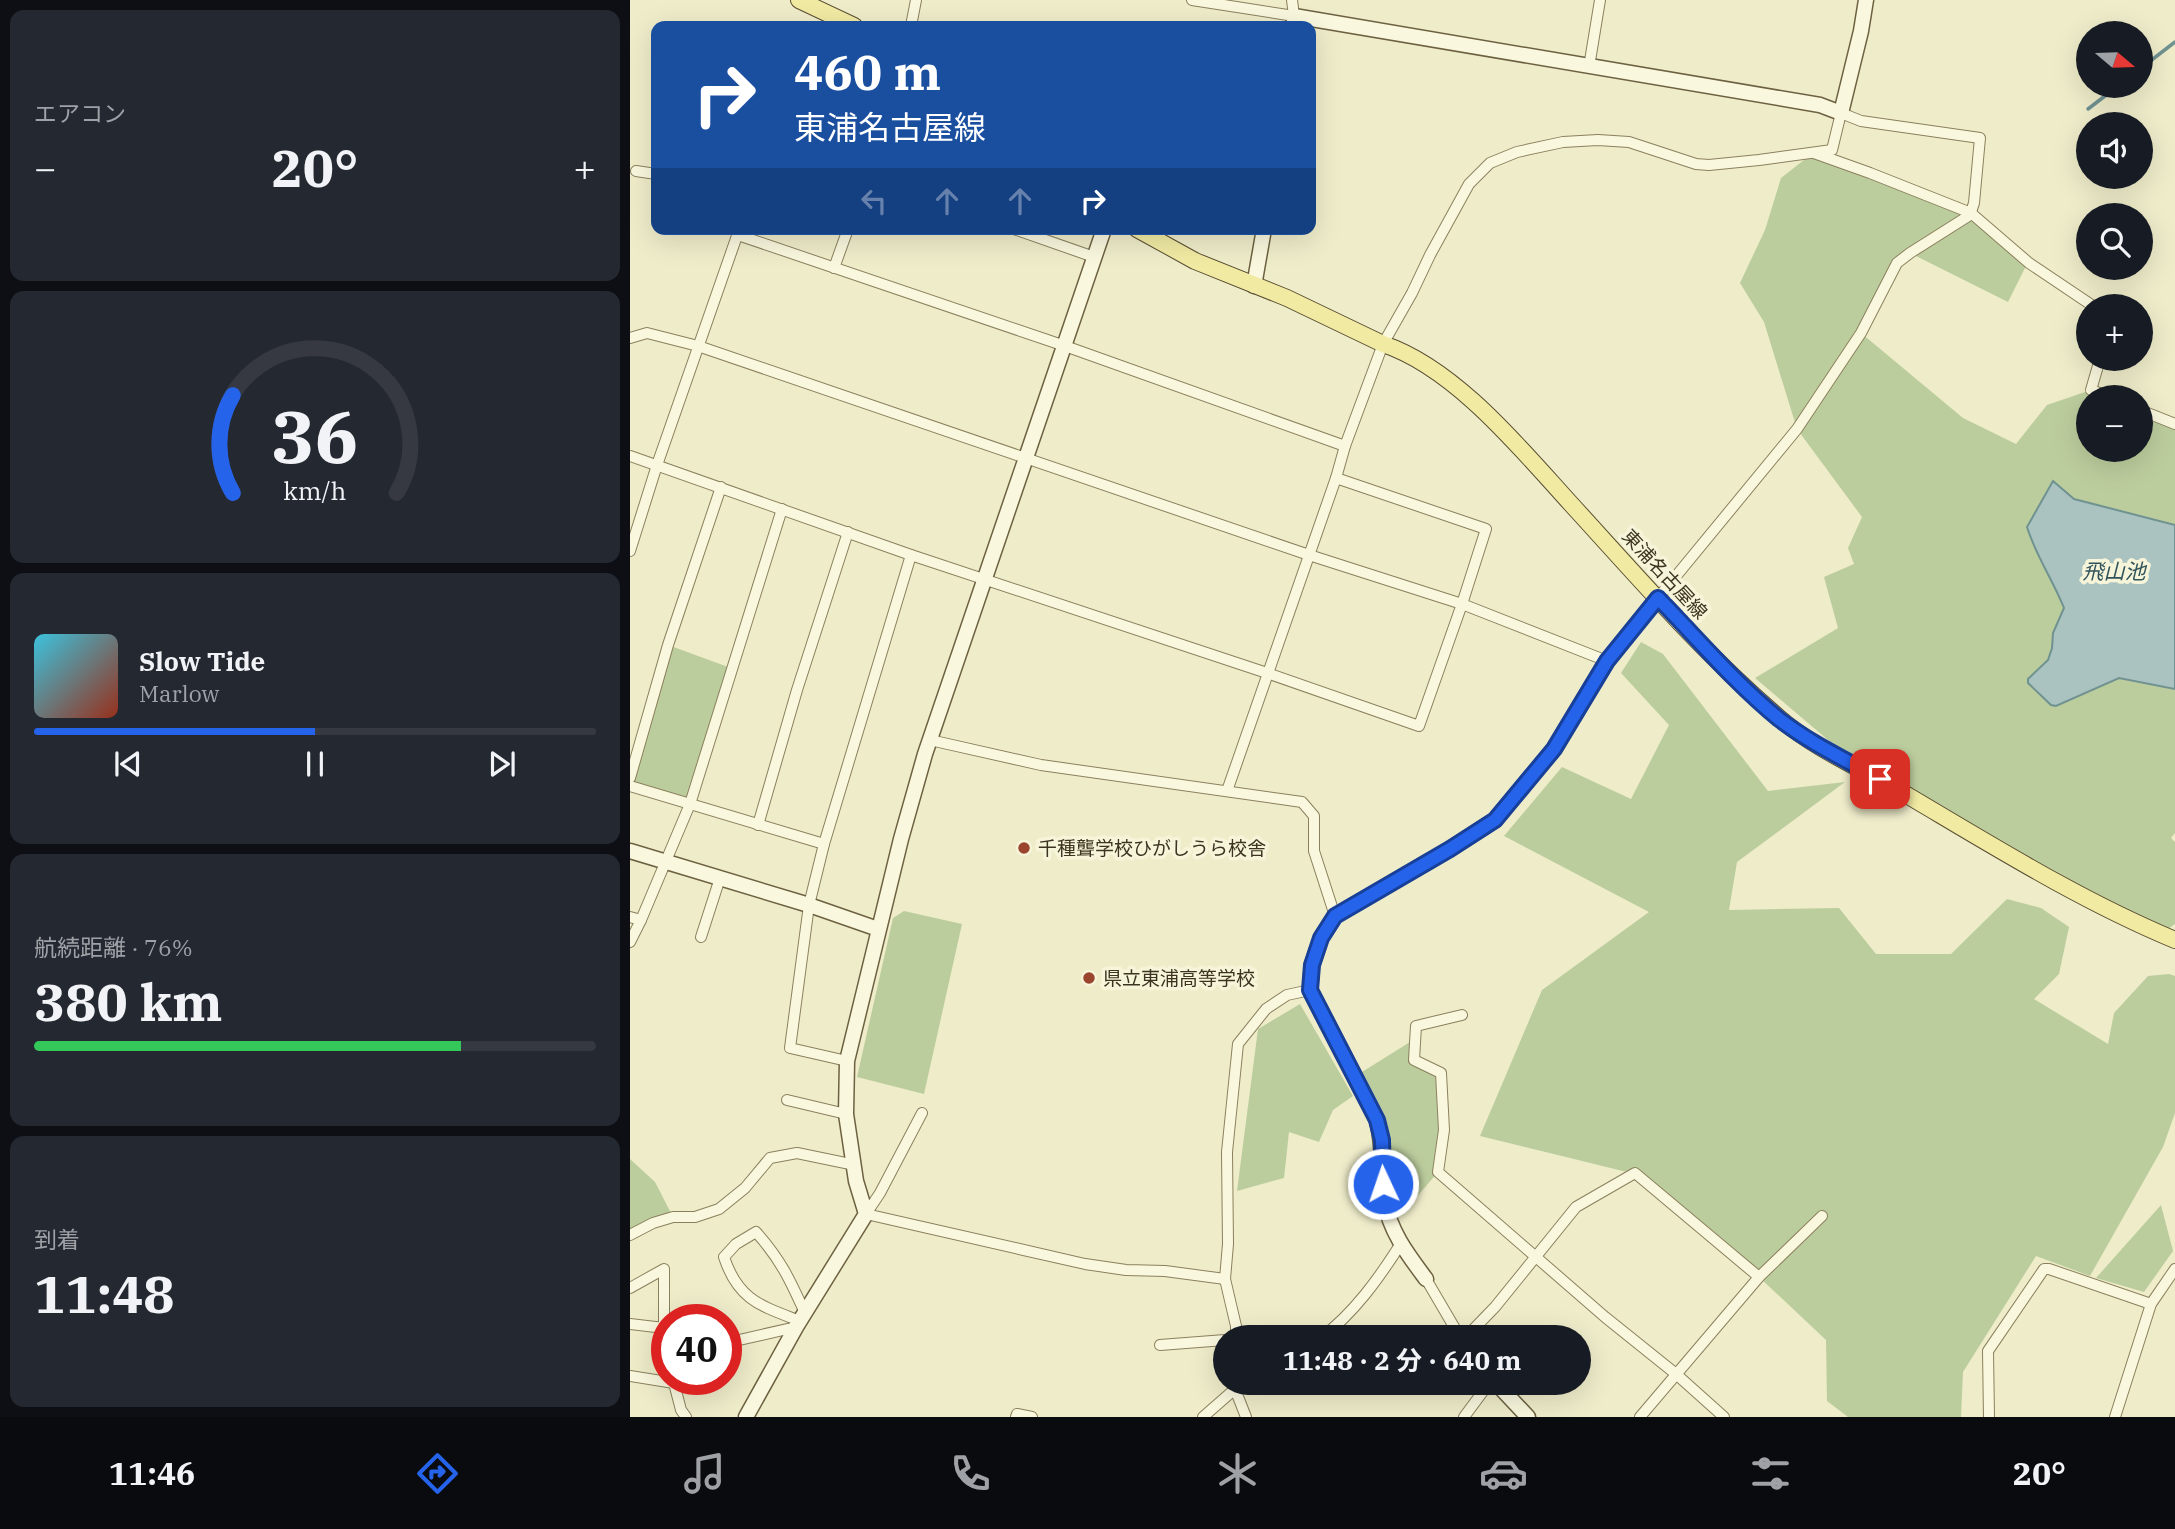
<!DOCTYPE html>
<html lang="ja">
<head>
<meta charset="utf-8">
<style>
  :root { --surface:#171b24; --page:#242831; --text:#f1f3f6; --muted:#9ea1a6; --line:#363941; --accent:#2563eb }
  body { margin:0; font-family:"IBM Plex Serif","Noto Sans JP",serif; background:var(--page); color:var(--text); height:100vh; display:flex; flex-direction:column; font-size:26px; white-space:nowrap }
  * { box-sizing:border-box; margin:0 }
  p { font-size:23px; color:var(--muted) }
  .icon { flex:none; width:38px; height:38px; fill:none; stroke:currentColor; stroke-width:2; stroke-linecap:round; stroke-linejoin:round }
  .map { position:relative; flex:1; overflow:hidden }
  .details { display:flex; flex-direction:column; gap:10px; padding:10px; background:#0d0f14; width:630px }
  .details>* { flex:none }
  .hud { position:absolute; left:21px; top:21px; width:665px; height:214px; border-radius:14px; box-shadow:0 7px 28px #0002; background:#1a4fa0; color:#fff; overflow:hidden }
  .needle { width:46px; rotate:109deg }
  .fabs { position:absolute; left:1446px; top:21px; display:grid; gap:14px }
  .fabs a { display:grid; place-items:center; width:77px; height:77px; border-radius:50%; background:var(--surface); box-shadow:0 7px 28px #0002; font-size:35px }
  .speed { position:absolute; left:21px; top:1304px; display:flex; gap:14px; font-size:35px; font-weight:700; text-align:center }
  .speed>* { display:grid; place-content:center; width:91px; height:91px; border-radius:50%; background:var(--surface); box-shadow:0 7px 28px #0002; line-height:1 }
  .speed .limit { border:10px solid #d22; background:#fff; color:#111 }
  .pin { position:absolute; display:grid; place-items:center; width:60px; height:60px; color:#fff; margin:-30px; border-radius:14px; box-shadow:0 4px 10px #0006 }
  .me { position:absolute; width:77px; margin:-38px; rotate:357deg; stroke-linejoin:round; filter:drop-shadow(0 0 5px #0008) }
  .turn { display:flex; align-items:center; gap:24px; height:147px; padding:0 28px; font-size:32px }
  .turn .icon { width:91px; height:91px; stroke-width:2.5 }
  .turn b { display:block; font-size:49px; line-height:60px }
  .lanes { display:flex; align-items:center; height:66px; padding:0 28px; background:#0003; justify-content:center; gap:35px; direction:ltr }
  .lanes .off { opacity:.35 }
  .big { font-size:52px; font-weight:700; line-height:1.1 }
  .details .card { flex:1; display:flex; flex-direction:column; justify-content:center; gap:10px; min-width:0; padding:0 24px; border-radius:14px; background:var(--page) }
  .details .dial { align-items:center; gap:0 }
  .dial svg { height:182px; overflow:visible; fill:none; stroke:var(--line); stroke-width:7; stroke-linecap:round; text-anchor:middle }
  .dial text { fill:var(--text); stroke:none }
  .song { display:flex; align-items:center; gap:21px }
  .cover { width:84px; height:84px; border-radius:10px; background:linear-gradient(135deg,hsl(190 70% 55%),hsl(10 70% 35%)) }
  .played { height:7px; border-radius:4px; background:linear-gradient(90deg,var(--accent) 50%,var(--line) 50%) }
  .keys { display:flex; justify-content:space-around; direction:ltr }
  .heat { display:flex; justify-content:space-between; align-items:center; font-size:38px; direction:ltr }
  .charge { height:10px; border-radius:5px; background:linear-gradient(90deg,#34c759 76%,var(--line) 0) }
  .trip { position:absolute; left:583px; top:1325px; width:378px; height:70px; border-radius:35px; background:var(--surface); box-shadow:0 7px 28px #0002; font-weight:700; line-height:70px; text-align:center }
  .tab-bar { display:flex; height:112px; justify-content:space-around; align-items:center; background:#090b0e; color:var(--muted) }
  .tab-bar .icon { width:49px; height:49px }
  .tab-bar .selected { color:var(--accent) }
  .tab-bar b { font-size:32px; color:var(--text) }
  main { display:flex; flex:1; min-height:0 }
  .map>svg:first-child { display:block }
</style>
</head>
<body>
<main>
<section class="details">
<div class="card"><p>エアコン</p>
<div class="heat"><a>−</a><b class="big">20°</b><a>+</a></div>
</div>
<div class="card dial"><svg viewBox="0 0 100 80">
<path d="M14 69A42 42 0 1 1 86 69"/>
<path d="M14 69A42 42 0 0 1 14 26" stroke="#2563eb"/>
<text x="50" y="56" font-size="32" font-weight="700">36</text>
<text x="50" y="72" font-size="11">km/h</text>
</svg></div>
<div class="card">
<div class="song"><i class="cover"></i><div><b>Slow Tide</b><p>Marlow</p></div></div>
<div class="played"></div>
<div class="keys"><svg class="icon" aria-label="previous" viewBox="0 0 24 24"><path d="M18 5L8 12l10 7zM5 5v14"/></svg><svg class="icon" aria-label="pause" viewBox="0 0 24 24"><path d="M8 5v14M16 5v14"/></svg><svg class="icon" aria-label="next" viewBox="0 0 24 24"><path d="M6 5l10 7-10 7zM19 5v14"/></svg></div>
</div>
<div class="card"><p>航続距離 · 76%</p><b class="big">380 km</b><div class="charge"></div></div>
<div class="card"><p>到着</p><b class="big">11:48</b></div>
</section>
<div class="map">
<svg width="1545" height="1417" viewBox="0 0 1545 1417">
  <rect width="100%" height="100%" fill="#eeecc9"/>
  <!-- green -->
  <g fill="#bccd9d">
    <path d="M1183,153l158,60 57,49 -20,40 -98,-49 -49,80 102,85 53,26 31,-39 44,-15 19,7h-22v53h52v-40l35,14v101l-102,-26 -20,-18v99l11,28 -11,25 -1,15 -4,12 -20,19v4c8,8 17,20 28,22l63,-27 56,11v144l-4,5 4,4v82l-14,10 -300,-166 -106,-90 83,-50 -14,-51 30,-13 -6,-16 14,-31 -65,-88 -33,-107 -24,-39 25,-53 16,-52z"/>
    <polygon points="1011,642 1033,654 1138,791 1215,782 1107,862 1099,910 1209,908 1246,954 1321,954 1377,899 1411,908 1439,927 1429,974 1404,999 1478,1044 1484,1013 1518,976 1539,974 1545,976 1545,1113 1533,1147 1460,1276 1406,1256 1333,1372 1331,1417 1218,1417 1197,1401 1196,1340 1129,1277 1005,1174 850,1136 912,990 1019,912 874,836 932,767 1001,799 1039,725 991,673"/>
    <polygon points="38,645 101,668 60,804 0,786"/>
    <polygon points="274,911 332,924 294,1094 227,1077 263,918"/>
    <polygon points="670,1004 723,1096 703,1110 689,1142 659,1132 654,1178 607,1191 628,1029"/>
    <polygon points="780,1042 784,1060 811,1073 814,1130 808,1172 767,1220 756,1169 756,1122 732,1072"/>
    <polygon points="0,1159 25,1182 43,1217 0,1235"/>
    <polygon points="1531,1205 1543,1251 1514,1292 1466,1278"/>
  </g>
  <!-- water -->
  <path fill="#aac3c1" stroke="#709291" stroke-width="2" d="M1423,481l21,18 101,26v164l-56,-11 -63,28 -5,-1 -23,-22v-4l20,-19 4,-12 1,-15 11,-25c-11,-28 -28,-52 -37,-81z"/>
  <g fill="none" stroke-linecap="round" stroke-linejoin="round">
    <!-- stream -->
    <g stroke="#709291" stroke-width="3.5">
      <polyline points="1510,69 1545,42"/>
      <polyline points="1458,109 1488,86"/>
    </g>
    <defs>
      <g id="street">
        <polyline points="562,0 664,16 662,0"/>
        <polyline points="281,26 286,0"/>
        <polyline points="959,67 970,0"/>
        <polyline points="1184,153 1240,173 1341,213 1399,263 1463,306"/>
        <polyline points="6,171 26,174"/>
        <polyline points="384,229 464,257"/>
        <polyline points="108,235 435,346 715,446"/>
        <polyline points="204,268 218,229"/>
        <polyline points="0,338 17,333 68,346 679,555 832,604 977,661"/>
        <polyline points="1470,359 1461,390 1480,397"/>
        <polyline points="1510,410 1545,424"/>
        <polyline points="0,456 281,555 637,673 789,726 832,604 856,529 706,478"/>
        <polyline points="0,551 27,465 109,230"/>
        <polyline points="300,740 411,765 672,802 684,816 684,851 705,916"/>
        <polyline points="0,778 38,645 91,487"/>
        <polyline points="0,786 194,844"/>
        <polyline points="597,791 706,478 715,446 753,344 782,293 800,255 839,184 860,163 887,152 933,142 968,140 999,142 1066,164 1079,165 1129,160 1202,150 1211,113 1231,121 1350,138 1344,203 1340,215 1280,253 1267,263 1231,333 1167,429 1028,598"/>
        <polyline points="128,825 167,690 218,532"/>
        <polyline points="0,917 11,920"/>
        <polyline points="71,937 90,878"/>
        <polyline points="0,942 11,920 60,804 152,509"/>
        <polyline points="832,1015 786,1026 784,1060 811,1073 814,1130 808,1172 975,1317 1046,1374 1094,1417"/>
        <polyline points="217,1061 160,1048 179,905 194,844 281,555"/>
        <polyline points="157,1100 216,1114"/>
        <polyline points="292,1113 250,1193 236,1214 455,1264 496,1270 535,1271 595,1279"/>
        <polyline points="0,1235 23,1223 43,1217 65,1217 89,1209 115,1188 140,1158 167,1153 225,1165"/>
        <polyline points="1129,1277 1192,1216"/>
        <polyline points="796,1279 830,1337"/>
        <polyline points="0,1288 34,1269 34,1328 37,1330"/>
        <path d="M170,1321c-39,-15 -62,-21 -76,-64l12,-13 20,-12c25,28 34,48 49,81"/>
        <polyline points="0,1324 34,1328"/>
        <polyline points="606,1337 606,1326 595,1279 598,1244 597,1152 608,1044 636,1009 657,995 680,990"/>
        <path d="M692,1337c32,-24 57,-59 78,-92"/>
        <polyline points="836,1337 865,1307 946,1207 1005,1173 1129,1277 1010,1417"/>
        <polyline points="96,1343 166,1327"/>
        <polyline points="530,1345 595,1340"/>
        <polyline points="0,1376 44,1383"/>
        <polyline points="46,1379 44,1383 51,1410 56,1417"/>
        <polyline points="605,1389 616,1417"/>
        <polyline points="386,1417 387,1414 402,1417"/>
        <polyline points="573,1417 605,1389 607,1382"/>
        <polyline points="834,1417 860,1382"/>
        <polyline points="1359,1417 1358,1351 1414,1269 1419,1269 1521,1304"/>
        <polyline points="1485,1417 1521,1304 1545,1269"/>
      </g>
      <g id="secondary">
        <polyline points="664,26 664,16 1190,105 1211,113 1231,31 1236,0"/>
        <polyline points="624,286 634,229"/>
        <polyline points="0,851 179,905 248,929"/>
        <path d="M796,1279c-17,-23 -36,-47 -41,-77 -4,-27 -1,-55 -8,-82l-67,-130 2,-25 9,-27 14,-22 115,-67 45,-29 59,-71 53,-88 51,-63"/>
        <polyline points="865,1382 898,1417"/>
        <polyline points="116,1417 166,1327 236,1214 226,1181 216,1114 217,1061 271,839 295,754 474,229"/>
      </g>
      <g id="primary">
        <polyline points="169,0 224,26"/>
        <path d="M507,229l58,32 92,37 96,46c72,24 137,104 188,160 66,72 132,149 207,213 34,30 82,51 122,74 90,53 179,109 275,149"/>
      </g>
    </defs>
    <!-- street casing -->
    <use href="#street" stroke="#8b805e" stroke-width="12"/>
    <!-- secondary casing -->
    <use href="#secondary" stroke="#6d6141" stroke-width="17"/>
    <!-- primary casing -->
    <use href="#primary" stroke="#594d31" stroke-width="18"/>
    <!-- street -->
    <use href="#street" stroke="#f9f7dd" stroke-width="10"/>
    <!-- secondary -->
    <use href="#secondary" stroke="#f9f7dd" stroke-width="14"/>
    <!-- primary -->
    <use href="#primary" stroke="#f0eaa3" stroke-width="16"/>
  </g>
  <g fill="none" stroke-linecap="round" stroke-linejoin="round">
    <defs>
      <path id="route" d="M753,1184l-1,-44 -5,-20 -67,-130 2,-25 9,-27 14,-22 115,-67 45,-29 59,-71 53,-88 51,-63c39,40 77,85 121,121 31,24 67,41 101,60"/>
    </defs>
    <!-- route casing -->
    <use href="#route" stroke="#184099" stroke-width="18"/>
    <!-- route -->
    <use href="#route" stroke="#2563eb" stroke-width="12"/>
  </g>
  <!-- markers -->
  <g fill="#9a462e" stroke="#f6f4d9" stroke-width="2.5">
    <circle cx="394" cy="848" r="7"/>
    <circle cx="459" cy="978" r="7"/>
  </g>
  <g text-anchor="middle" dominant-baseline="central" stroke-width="7" stroke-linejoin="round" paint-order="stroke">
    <!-- street labels -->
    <g font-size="19" fill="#3c3421" stroke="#f6f4d9">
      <text transform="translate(1035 574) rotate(47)">東浦名古屋線</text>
    </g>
    <!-- poi labels -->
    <g font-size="19" fill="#3c3421" stroke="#f6f4d9" text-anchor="start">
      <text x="408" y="848">千種聾学校ひがしうら校舎</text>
      <text x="473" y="978">県立東浦高等学校</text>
    </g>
    <!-- water labels -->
    <g font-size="21" font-style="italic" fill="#31545b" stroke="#f6f4d9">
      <text x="1484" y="571">飛山池</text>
    </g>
  </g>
</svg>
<div class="fabs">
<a><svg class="needle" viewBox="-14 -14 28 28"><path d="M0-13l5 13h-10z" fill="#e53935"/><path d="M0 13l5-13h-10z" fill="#9ea1a6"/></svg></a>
<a><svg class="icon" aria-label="sound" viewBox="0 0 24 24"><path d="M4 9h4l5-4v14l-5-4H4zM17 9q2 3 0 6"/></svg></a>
<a><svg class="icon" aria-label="search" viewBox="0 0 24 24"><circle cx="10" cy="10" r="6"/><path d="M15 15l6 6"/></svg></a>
<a>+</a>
<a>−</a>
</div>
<div class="speed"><div class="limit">40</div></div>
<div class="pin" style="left:1250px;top:779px;background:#d93025"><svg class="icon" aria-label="arrive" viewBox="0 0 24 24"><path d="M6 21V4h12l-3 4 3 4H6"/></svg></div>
<svg class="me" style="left:753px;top:1184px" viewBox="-20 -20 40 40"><circle r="17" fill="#2563eb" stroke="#fff" stroke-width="3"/><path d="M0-11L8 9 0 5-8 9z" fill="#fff"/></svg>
<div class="trip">11:48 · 2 分 · 640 m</div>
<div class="hud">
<div class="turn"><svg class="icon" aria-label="right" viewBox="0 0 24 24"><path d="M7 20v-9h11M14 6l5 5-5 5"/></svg><div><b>460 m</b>東浦名古屋線</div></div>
<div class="lanes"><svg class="icon off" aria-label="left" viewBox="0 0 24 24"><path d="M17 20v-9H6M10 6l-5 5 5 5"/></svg><svg class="icon off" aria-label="ahead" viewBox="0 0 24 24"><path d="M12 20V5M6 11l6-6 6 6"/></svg><svg class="icon off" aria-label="ahead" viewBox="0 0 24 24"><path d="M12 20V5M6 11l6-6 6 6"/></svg><svg class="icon" aria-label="right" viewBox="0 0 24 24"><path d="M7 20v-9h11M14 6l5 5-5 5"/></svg></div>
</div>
</div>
</main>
<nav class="tab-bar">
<b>11:46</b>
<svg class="icon selected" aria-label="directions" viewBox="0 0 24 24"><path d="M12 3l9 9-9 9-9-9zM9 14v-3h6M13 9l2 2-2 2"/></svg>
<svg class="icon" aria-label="music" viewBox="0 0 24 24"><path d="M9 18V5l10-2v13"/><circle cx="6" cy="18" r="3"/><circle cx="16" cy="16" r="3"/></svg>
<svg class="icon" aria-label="phone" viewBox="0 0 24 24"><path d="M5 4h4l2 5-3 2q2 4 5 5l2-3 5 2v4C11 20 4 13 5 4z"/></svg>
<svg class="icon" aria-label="climate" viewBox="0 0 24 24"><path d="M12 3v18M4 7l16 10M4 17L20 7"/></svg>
<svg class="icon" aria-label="car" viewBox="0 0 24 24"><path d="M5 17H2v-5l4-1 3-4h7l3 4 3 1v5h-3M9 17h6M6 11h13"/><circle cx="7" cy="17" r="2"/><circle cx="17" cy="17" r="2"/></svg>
<svg class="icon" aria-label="filters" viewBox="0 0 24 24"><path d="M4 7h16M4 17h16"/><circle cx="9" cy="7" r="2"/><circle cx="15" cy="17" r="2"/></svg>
<b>20°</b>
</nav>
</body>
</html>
